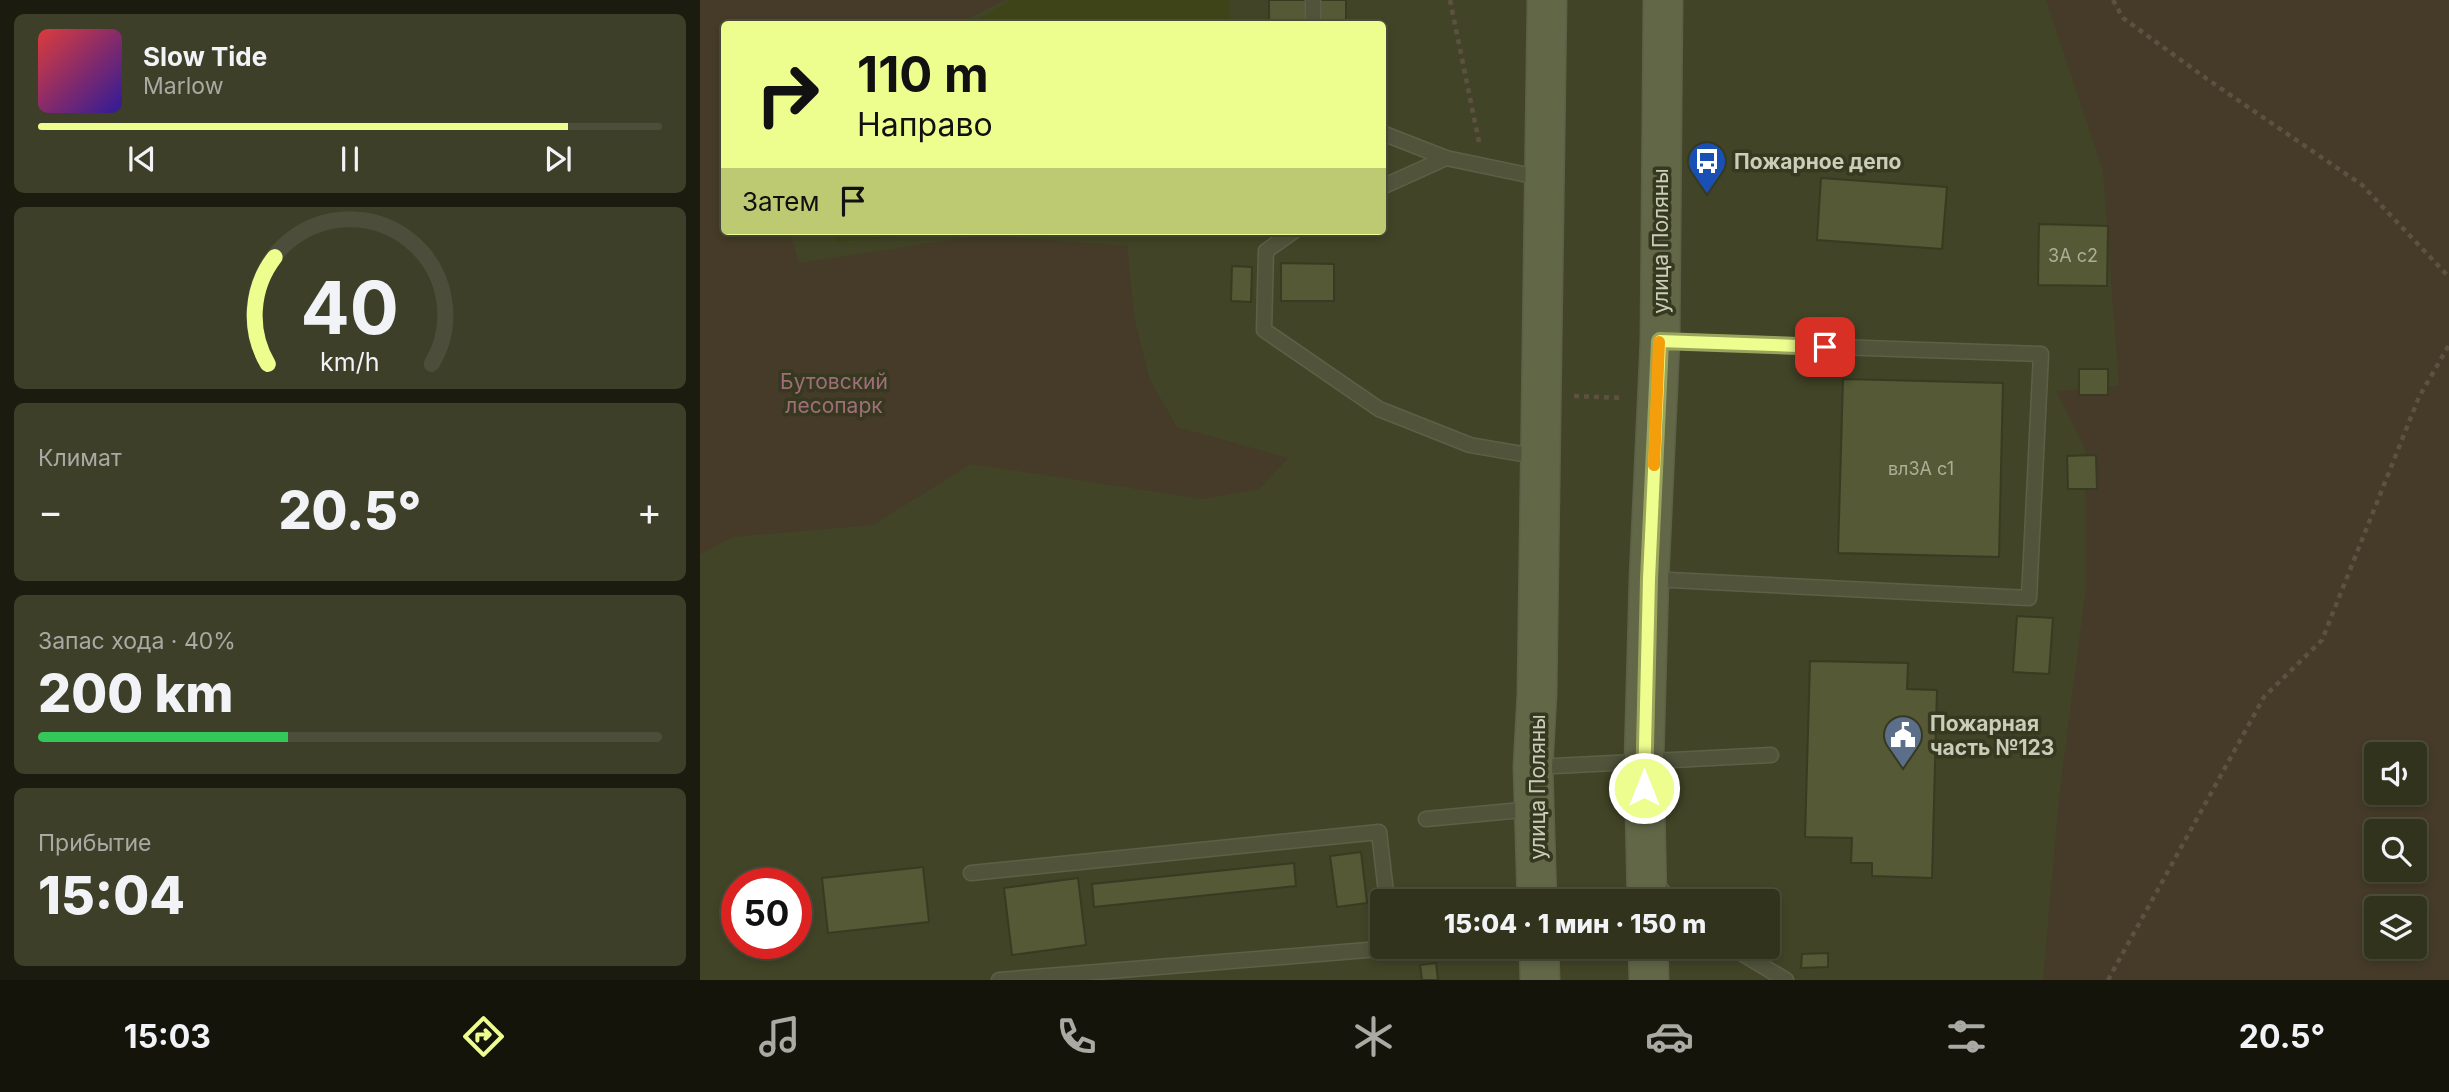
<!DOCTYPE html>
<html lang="ru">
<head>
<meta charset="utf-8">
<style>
  :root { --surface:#31331c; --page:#3d3f29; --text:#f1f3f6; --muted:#a8aaa3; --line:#4c4e3b; --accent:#edfd8e }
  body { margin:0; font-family:Inter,sans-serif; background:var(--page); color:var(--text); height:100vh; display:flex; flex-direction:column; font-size:26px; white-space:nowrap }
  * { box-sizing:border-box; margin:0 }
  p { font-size:23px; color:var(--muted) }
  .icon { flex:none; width:38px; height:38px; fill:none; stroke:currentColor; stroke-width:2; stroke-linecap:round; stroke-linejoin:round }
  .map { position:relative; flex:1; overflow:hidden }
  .panel { display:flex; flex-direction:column; gap:14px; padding:14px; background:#1b1c0f; width:700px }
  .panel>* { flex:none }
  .guide { position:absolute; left:21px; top:21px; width:665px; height:214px; border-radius:7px; box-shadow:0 4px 10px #0003,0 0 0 2px var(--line); background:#edfd8e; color:#111; overflow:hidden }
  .tools { position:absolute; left:1664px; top:742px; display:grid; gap:14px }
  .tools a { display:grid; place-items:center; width:63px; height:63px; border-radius:7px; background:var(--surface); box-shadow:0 4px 10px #0003,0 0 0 2px var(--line); font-size:35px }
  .speed { position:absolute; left:21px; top:868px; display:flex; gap:14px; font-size:35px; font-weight:700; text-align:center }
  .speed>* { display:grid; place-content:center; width:91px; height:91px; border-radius:50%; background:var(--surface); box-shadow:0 4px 10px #0003,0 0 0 2px var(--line); line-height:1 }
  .speed .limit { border:10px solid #d22; background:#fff; color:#111 }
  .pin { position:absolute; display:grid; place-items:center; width:60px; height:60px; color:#fff; margin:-30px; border-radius:14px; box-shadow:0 4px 10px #0006 }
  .me { position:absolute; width:77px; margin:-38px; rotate:0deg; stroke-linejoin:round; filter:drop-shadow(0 0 5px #0008) }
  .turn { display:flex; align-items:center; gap:24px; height:147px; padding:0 21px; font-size:32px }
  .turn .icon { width:91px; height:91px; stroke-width:2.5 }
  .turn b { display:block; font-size:49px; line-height:60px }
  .then { display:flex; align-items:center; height:66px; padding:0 21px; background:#0003; gap:14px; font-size:26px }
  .big { font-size:52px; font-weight:800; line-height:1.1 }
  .panel .widget { flex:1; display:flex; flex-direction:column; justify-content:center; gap:10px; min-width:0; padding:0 24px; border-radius:10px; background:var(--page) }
  .panel .dial { align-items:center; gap:0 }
  .dial svg { height:182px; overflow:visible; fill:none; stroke:var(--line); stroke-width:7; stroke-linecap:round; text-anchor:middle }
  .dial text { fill:var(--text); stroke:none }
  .song { display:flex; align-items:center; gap:21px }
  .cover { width:84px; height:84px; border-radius:10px; background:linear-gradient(135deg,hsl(0 70% 55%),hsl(250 70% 35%)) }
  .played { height:7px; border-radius:4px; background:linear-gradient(90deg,var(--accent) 85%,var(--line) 85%) }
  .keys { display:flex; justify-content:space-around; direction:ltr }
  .heat { display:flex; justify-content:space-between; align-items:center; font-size:38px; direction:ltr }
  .charge { height:10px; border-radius:5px; background:linear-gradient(90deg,#34c759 40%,var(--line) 0) }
  .trip { position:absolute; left:670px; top:889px; width:410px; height:70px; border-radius:7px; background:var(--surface); box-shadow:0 4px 10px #0003,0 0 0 2px var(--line); font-weight:800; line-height:70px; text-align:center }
  .dock { display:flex; height:112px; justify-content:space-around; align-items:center; background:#14140b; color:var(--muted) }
  .dock .icon { width:49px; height:49px }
  .dock .active { color:var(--accent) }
  .dock b { font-size:32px; color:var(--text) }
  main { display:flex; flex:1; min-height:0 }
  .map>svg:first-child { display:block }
</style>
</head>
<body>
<main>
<section class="panel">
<div class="widget">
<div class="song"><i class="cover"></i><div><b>Slow Tide</b><p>Marlow</p></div></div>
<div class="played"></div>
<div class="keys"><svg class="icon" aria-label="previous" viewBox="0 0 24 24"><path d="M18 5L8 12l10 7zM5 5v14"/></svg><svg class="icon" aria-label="pause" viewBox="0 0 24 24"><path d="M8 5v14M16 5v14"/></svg><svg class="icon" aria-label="next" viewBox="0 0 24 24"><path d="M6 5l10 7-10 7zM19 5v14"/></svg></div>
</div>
<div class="widget dial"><svg viewBox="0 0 100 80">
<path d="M14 69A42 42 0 1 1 86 69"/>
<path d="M14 69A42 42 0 0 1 17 22" stroke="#edfd8e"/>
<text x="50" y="56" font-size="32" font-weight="700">40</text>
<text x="50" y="72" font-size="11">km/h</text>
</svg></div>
<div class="widget"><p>Климат</p>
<div class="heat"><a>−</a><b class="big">20.5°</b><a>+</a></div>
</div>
<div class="widget"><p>Запас хода · 40%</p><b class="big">200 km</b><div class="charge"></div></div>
<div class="widget"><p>Прибытие</p><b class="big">15:04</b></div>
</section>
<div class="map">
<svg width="1749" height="980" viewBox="0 0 1749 980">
  <rect width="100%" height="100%" fill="#414426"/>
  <!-- green -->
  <g fill="#453b28" fill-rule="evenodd">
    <polygon points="0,0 305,0 258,24 24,24 24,231 90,231 99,263 284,235 427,246 435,321 450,380 477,427 588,458 559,489 503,499 271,464 173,525 33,537 0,554"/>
    <path d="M1346,0h403v980h-406l16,-183 26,-202v-146l-29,-58 63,-5 -16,-215zM1676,754h39v39h-39zM1676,831h39v39h-39zM1676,908h39v39h-39z"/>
  </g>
  <!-- water -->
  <g fill="#3f4418">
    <polygon points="311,0 529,0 530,24 271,24"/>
    <polygon points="130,231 271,231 137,242"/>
  </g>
  <!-- building -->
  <g fill="#555935" stroke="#383b21" stroke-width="2">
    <rect x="569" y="0" width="77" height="24"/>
    <polygon points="1121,178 1247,187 1242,249 1117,240"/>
    <polygon points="1339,224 1408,226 1407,286 1338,285"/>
    <polygon points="581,263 634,264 634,301 581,301"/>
    <polygon points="532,266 552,267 551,302 531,301"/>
    <rect x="1379" y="369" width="29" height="26"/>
    <polygon points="1143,379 1303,383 1299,557 1138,553"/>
    <polygon points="1396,455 1397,489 1368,489 1367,456"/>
    <polygon points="1317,616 1353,618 1349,674 1313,672"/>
    <polygon points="1110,661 1208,663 1207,689 1237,690 1232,878 1172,876 1172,863 1151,863 1152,838 1105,837"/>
    <polygon points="661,852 667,903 637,907 630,856"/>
    <polygon points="594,863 596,886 394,907 392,884"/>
    <polygon points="223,867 229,922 128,933 122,878"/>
    <polygon points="378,878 386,945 312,955 304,888"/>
    <polygon points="1128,953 1128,967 1101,968 1102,954"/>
    <polygon points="736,963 738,980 722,980 720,965"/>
  </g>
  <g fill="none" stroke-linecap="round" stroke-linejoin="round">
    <defs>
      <g id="service">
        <polyline points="613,24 613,0"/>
        <polyline points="682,133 746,158 842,178"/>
        <polyline points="682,187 746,158"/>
        <polyline points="594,231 566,251 564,330 679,409 770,445 839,457"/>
        <polyline points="950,579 1329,598 1341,354 963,341"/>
        <polyline points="835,767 1071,755"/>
        <polyline points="726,819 833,809"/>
        <polyline points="271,873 679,832 687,901"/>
        <polyline points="954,881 971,901"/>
        <polyline points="1031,947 1086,980"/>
        <polyline points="299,980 704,947"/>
      </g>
      <g id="secondary">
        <polyline points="837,901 833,767 837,694 847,0"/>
        <polyline points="947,901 944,760 949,579 960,341 963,0"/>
        <polyline points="839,947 840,980"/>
        <polyline points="948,947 949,980"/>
      </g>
    </defs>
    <!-- service casing -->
    <use href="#service" stroke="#5d6047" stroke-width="17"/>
    <!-- secondary casing -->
    <use href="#secondary" stroke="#5d6047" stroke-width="41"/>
    <!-- path -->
    <g stroke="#5d5241" stroke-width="4.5" stroke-dasharray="5 5" stroke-linecap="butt">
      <polyline points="750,0 780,147"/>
      <polyline points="1413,0 1423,18 1507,79 1662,185 1749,277"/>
      <polyline points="874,396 924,398"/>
      <polyline points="1408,980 1564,697 1622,640 1719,397 1749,345"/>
    </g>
    <!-- service -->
    <use href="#service" stroke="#51543b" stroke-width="14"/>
    <!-- secondary -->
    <use href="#secondary" stroke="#626748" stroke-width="38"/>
  </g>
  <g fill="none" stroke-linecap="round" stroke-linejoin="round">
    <defs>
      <polyline id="route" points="944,788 949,579 960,341 1125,347"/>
    </defs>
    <!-- route casing -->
    <use href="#route" stroke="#9aa45c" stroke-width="18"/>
    <!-- route -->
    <use href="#route" stroke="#edfd8e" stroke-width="12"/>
    <!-- slow -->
    <polyline stroke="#f59e0b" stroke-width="12" points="954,465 959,342"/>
  </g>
  <!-- icons -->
  <defs>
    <symbol id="bus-pin" viewBox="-11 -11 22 30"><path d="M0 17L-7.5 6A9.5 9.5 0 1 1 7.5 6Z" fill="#1a4fb4" stroke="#36391f"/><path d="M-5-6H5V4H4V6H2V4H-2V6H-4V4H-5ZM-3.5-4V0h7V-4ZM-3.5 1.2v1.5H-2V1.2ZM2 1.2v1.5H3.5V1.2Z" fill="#fff"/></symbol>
    <symbol id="civic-pin" viewBox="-11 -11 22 30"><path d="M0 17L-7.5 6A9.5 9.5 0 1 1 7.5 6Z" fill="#5c6f8a" stroke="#36391f"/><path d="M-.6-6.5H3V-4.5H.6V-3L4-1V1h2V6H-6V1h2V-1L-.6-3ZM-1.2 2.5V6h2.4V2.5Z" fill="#fff"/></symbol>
  </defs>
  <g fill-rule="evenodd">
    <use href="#bus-pin" x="985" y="139" width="44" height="60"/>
    <use href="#civic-pin" x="1181" y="713" width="44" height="60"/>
  </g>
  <g text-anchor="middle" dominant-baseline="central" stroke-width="7" stroke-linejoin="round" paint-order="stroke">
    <!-- number labels -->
    <g font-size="18" fill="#acaf96">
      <text x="1373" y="255">3А с2</text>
      <text x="1221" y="468">вл3А с1</text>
    </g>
    <!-- poi labels -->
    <g font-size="21" font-weight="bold" fill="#cacdb8" stroke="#36391f" text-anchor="start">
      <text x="1034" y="161">Пожарное депо</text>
      <text x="1230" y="723">Пожарная<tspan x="1230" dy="24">часть №123</tspan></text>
    </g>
    <!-- street labels -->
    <g font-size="21" fill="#cacdb8" stroke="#36391f">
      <text transform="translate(960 241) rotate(-90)">улица Поляны</text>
      <text transform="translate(837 787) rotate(-90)">улица Поляны</text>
    </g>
    <!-- park labels -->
    <g font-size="21" fill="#9f6e7a" stroke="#36391f">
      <text x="134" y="381">Бутовский<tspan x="134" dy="24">лесопарк</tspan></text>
    </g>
  </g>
</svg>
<div class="tools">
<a><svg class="icon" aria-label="sound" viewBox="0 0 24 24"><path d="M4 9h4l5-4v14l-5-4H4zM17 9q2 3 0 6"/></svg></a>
<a><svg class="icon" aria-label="search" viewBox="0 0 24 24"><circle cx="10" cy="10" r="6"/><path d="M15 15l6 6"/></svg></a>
<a><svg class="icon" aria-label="layers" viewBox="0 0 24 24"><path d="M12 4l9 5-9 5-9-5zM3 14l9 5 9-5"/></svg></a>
</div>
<div class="speed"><div class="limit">50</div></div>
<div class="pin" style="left:1125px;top:347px;background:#d93025"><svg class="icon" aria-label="arrive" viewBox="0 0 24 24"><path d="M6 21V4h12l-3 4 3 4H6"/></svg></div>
<svg class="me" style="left:944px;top:788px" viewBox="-20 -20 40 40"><circle r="17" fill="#edfd8e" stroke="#fff" stroke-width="3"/><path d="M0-11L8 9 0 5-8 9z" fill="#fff"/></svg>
<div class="trip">15:04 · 1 мин · 150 m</div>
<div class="guide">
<div class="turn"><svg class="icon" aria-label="right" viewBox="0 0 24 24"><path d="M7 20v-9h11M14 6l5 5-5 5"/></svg><div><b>110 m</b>Направо</div></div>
<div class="then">Затем<svg class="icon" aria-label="arrive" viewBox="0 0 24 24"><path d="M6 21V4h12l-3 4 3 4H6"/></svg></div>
</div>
</div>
</main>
<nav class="dock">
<b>15:03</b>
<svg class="icon active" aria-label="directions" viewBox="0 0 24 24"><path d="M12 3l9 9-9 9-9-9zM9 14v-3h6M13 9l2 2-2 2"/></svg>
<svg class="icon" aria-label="music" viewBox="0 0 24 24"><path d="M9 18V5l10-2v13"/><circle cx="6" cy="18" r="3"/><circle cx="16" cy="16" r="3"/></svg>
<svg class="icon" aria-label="phone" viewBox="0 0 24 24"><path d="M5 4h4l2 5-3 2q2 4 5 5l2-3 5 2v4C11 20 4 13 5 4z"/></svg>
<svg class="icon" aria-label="climate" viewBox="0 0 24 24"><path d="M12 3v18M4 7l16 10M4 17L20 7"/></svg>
<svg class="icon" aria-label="car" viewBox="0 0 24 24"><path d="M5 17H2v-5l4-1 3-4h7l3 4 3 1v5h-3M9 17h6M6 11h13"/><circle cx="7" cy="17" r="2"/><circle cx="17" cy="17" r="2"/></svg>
<svg class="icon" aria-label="filters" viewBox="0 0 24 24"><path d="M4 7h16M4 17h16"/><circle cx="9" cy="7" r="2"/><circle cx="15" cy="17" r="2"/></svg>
<b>20.5°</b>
</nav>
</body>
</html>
